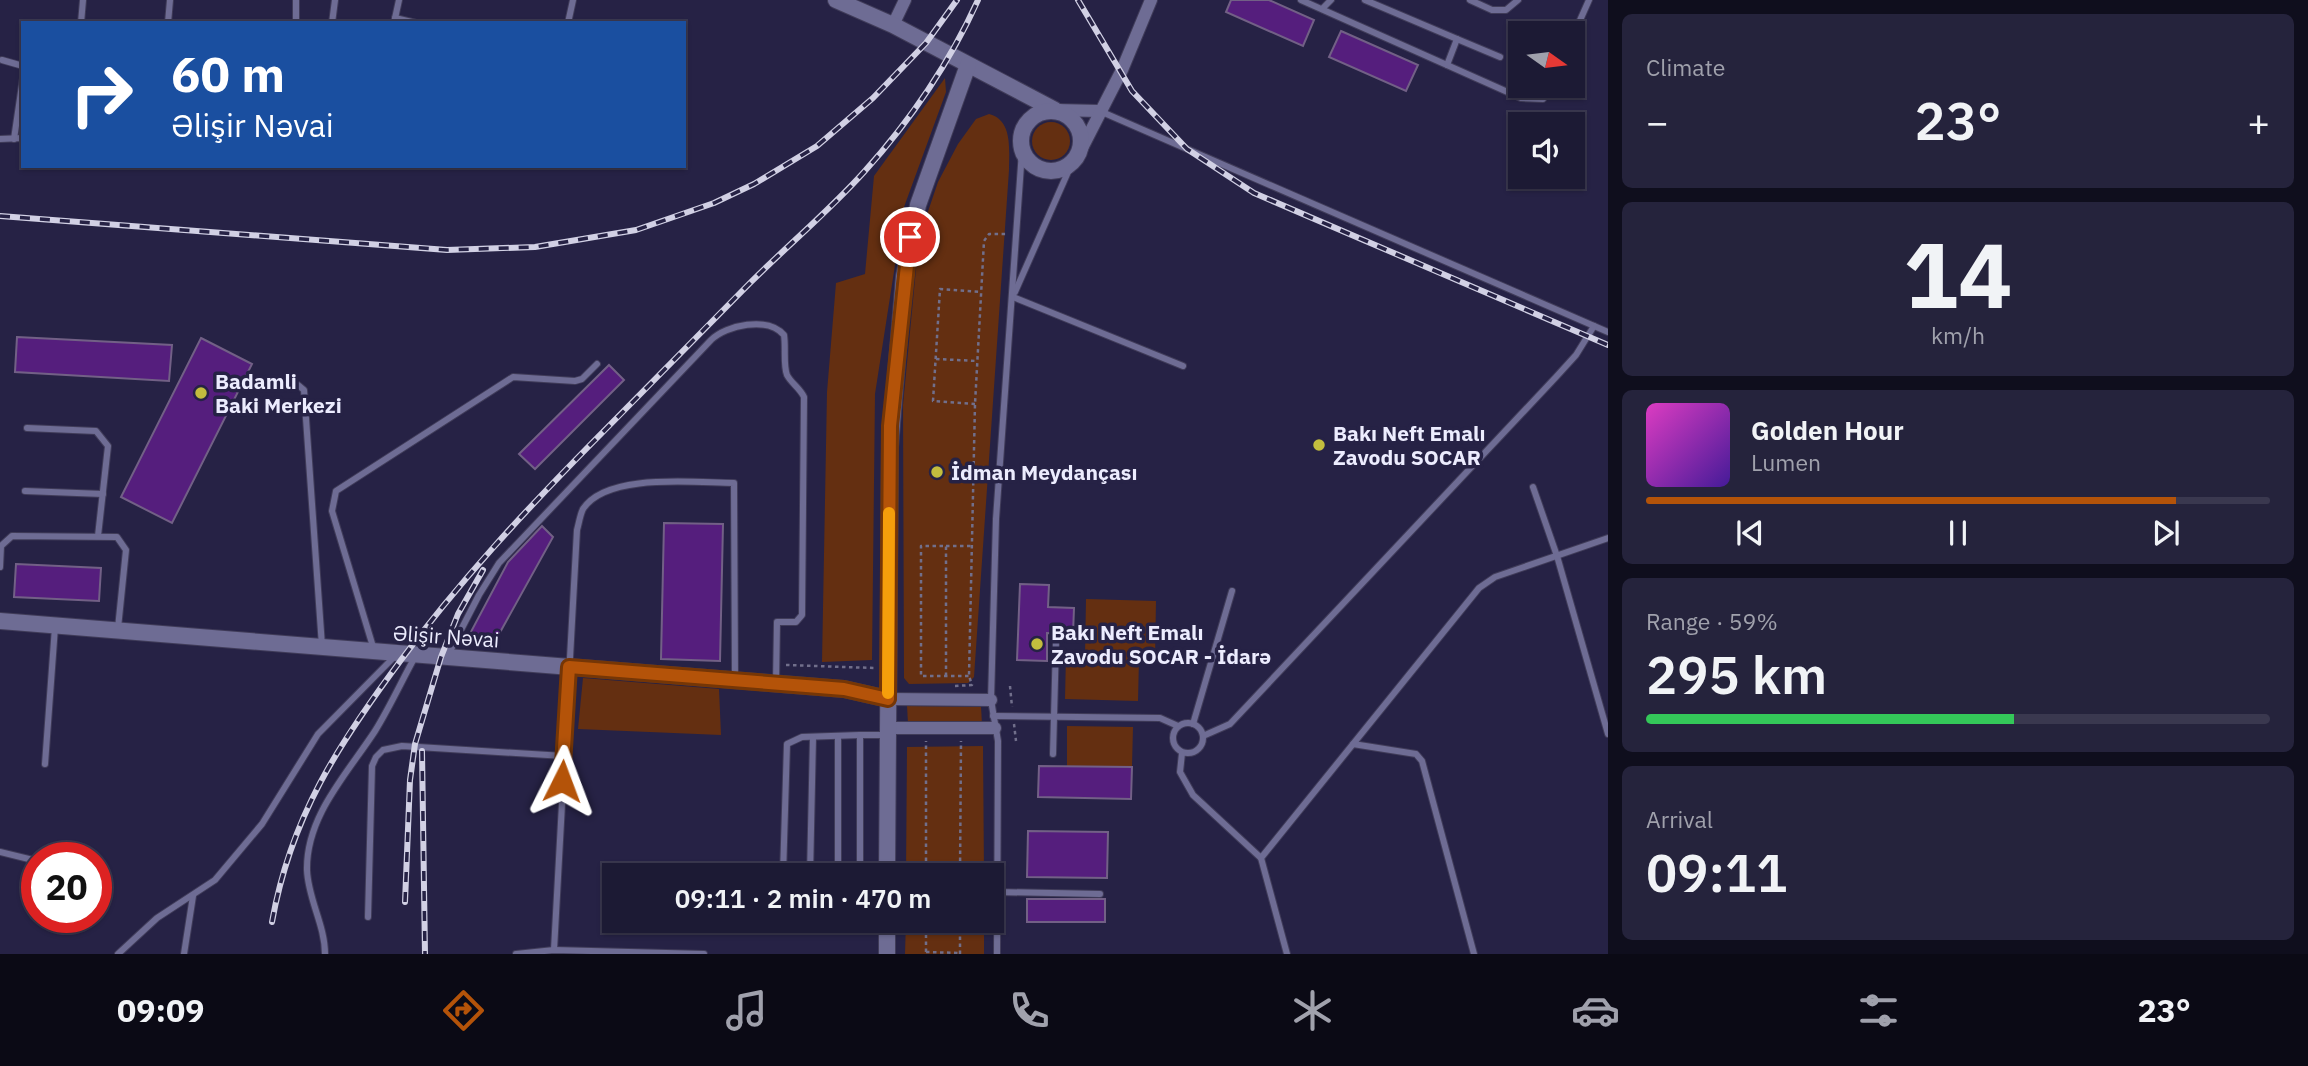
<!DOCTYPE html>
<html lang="en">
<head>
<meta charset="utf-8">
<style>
  :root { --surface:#1c1a34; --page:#25233c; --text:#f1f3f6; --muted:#a0a1ac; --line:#3a384f; --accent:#b45309 }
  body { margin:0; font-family:"IBM Plex Sans",sans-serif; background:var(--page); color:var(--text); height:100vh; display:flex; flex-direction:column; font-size:26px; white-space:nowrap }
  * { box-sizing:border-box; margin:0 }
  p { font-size:23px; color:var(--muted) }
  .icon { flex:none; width:38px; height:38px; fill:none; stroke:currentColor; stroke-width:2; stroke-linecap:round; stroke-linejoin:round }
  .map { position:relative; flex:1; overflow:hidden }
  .drawer { display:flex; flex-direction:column; gap:14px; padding:14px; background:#0f0e1d; width:700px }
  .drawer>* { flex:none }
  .banner { position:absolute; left:21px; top:21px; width:665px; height:147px; border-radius:0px; box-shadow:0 2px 5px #0004,0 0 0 2px var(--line); background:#1a4fa0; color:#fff; overflow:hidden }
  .needle { width:46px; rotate:104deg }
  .tools { position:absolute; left:1508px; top:21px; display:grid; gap:14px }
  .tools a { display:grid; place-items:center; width:77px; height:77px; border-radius:0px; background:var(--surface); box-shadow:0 2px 5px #0004,0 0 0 2px var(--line); font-size:35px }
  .speed { position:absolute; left:21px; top:842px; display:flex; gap:14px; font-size:35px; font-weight:700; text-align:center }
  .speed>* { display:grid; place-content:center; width:91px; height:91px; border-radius:50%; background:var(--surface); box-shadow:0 2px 5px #0004,0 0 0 2px var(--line); line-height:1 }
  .speed .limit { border:10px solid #d22; background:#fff; color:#111 }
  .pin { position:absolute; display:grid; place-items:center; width:60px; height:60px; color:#fff; margin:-30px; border:4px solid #fff; border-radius:50%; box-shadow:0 2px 7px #0007 }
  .me { position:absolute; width:77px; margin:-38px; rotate:3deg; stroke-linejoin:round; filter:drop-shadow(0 0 5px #0008) }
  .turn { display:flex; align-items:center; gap:24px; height:147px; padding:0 35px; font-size:32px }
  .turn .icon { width:91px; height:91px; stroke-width:2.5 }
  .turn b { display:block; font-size:49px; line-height:60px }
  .big { font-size:52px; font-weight:600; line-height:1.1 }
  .drawer .tile { flex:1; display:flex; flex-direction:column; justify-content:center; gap:10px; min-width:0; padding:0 24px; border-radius:10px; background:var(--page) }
  .drawer .dial { align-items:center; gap:0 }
  .dial b { font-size:91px; line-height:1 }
  .song { display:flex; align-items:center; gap:21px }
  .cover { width:84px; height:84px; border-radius:10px; background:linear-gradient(135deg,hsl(310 70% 55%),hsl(260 70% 35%)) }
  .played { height:7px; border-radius:4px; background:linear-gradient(90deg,var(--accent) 85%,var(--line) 85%) }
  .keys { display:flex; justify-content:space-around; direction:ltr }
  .heat { display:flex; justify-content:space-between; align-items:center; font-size:38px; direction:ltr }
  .charge { height:10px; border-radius:5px; background:linear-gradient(90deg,#34c759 59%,var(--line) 0) }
  .trip { position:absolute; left:602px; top:863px; width:402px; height:70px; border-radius:0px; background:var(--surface); box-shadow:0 2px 5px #0004,0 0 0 2px var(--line); font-weight:600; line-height:70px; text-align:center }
  .tabs { display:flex; height:112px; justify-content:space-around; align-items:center; background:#0b0a15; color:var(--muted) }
  .tabs .icon { width:49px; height:49px }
  .tabs .selected { color:var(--accent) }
  .tabs b { font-size:32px; color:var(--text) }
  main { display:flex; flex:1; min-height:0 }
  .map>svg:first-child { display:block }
</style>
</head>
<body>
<main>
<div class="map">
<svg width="1608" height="954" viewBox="0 0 1608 954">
  <rect width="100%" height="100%" fill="#262245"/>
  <!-- green -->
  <g fill="#642f11">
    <polygon points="945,78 946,92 904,207 875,394 872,660 822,662 827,392 836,283 865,274 874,176"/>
    <path d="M989,114c24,6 20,36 20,56l-35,507 -6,6 -59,1 -5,-6 -1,-273 16,-167 19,-56 20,-38 18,-25z"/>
    <circle cx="1051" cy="141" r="19"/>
    <polygon points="1086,599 1156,601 1155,659 1139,659 1138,701 1065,699 1066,655 1085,655"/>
    <polygon points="583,678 719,689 721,735 578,729"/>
    <polygon points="907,706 981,707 982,724 908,723"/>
    <polygon points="1067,726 1133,727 1132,767 1067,767"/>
    <polygon points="983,746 984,875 906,875 907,747"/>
    <polygon points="906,921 984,921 984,954 905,954"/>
  </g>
  <!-- building -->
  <g fill="#551e7d" stroke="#726086" stroke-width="2">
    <polygon points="1231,0 1269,0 1314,20 1303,46 1226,12"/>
    <polygon points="1341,31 1418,65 1406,91 1329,57"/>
    <polygon points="17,337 172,345 169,381 15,372"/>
    <polygon points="201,338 252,364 172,523 121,497"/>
    <polygon points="609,365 624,380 535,469 519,454"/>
    <polygon points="664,523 723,524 720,661 661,659"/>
    <polygon points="542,526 553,537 493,645 465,643 508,562"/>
    <polygon points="16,564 101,568 99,601 14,597"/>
    <polygon points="1020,584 1049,585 1048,607 1074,608 1073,634 1047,633 1047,661 1017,660"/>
    <polygon points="1039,766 1132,767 1131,799 1038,797"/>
    <polygon points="1028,831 1108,832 1107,878 1027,877"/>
    <rect x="1027" y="899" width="78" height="23"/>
  </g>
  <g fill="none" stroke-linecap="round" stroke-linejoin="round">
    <defs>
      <g id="service">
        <polyline points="1301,0 1521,98 1543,99 1552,86"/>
        <polyline points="1365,0 1457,39 1447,65"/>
        <polyline points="1470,0 1492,10 1506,10 1518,0"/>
        <polyline points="1322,9 1331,0"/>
        <polyline points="395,18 416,23"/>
        <polyline points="81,23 83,0"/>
        <polyline points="168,23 170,0"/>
        <polyline points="296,23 296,0"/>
        <polyline points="332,23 335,0"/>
        <polyline points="394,23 399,0"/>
        <polyline points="568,23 573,0"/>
        <polyline points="1573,36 1589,0"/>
        <polyline points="1457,39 1500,57"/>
        <polyline points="2,60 23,66"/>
        <polyline points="1102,112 1608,332"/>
        <polyline points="0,139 23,138"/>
        <polyline points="14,139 23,78"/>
        <polyline points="1015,292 1072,163"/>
        <polyline points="1013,297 1183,366"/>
        <polyline points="277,382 298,385 304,390 322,646"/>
        <polyline points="27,428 96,431 108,446 98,536"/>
        <polyline points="1533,487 1557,556 1608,734"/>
        <polyline points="25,491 103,494"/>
        <polyline points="0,567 1,546 12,536 117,537 126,550 118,628"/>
        <polyline points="374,650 332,511 336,491 513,377 575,381 582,379 597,364"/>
        <path d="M448,655l31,-60 20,-32 212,-223c15,-15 57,-24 73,-5 2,12 -1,30 3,40 4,8 13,13 17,22l-2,218 -6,7h-19l-1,61"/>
        <polyline points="993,716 1160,718 1178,726"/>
        <circle cx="1188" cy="738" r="15"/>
        <polyline points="1193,724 1232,591"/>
        <polyline points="1203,736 1230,724 1556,377 1576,355 1594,326"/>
        <polyline points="1353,744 1416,754 1422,761 1474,954"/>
        <polyline points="1182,753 1180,772 1193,795 1261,858"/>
        <polyline points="1053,754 1056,642"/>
        <polyline points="45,764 55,627"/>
        <polyline points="0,852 37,861"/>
        <polyline points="783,875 787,744 802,737 860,735"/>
        <polyline points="810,875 813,737"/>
        <polyline points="838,875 838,737"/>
        <polyline points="860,875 860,735 887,735"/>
        <polyline points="997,892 1100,894"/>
        <polyline points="368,917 372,766 376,757 383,750 402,746 564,756"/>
        <path d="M554,950l23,-420c2,-7 3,-15 6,-21 24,-37 114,-26 151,-26l1,195"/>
        <polyline points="118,954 157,918 215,880 262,824 318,734 396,655"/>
        <polyline points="184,954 193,896"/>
        <path d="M325,954c0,-29 -17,-55 -18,-84 -1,-54 40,-96 68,-139 15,-24 27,-51 41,-76"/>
        <polyline points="516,954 554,950 704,954"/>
        <polyline points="997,954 998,741 991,700 996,519 1022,151"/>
        <polyline points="1287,954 1261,858 1479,588 1495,577 1608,538"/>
      </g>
      <g id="minor">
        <polyline points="893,25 905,0"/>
        <polyline points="1055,110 1100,111"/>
        <polyline points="1079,154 1122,70 1151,0"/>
        <polyline points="888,699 991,700"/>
        <polyline points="888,728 995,728"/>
      </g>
      <g id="tertiary">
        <polyline points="836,0 893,25 1055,110"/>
        <circle cx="1051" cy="141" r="30"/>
        <polyline points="0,621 844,689 888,699"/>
        <polyline points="887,875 890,447 904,277 918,205 968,65"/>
        <polyline points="887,954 887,920"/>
      </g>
    </defs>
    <!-- service casing -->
    <use href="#service" stroke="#403c59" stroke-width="8"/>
    <!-- minor casing -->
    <use href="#minor" stroke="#403c59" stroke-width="14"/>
    <!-- tertiary casing -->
    <use href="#tertiary" stroke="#403c59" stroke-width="18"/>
    <!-- path -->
    <g stroke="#716f8b" stroke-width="2.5" stroke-dasharray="3.5 3.5" stroke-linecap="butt">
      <polyline points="936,359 977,361"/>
      <polyline points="975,404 933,401 940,289 981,292"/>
      <polyline points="946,546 971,546"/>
      <polyline points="786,665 874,668"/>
      <polyline points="946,676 946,546 921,546 921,676 969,676"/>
      <polyline points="955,686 972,685 969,676 975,404 984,241 989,234 1008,234"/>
      <polyline points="1010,686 1012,707"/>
      <polyline points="1014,724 1016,741"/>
      <polyline points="926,875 926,741"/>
      <polyline points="960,875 961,741"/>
      <polyline points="926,952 960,953"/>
      <polyline points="926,952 926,920"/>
      <polyline points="960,954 960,920"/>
    </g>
    <!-- service -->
    <use href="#service" stroke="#6e6c94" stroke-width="6"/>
    <!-- minor -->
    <use href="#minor" stroke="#6e6c94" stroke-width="12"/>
    <!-- tertiary -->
    <use href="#tertiary" stroke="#6e6c94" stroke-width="16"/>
    <defs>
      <g id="rail">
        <polyline points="1078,0 1132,91 1187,149 1254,193 1608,345"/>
        <polyline points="0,216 447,250 535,247 636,230 714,203 754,184 817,146 873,98 926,43 957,0"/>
        <polyline points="422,751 425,954"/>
        <polyline points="405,902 410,780 415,744 441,657 458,614 483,570"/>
        <path d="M272,922c19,-106 66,-177 129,-262 58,-78 123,-148 191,-217 53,-53 105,-107 158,-160 37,-37 79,-72 114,-111 46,-51 86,-110 114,-172"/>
      </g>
    </defs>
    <!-- rail casing -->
    <use href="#rail" stroke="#d1d0e4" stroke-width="6"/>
    <!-- rail -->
    <use href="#rail" stroke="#262245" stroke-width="3.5" stroke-dasharray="10" stroke-linecap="butt"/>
  </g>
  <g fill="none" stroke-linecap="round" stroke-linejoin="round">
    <defs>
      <polyline id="route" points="562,781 569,667 844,689 888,699 890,426 910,237"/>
    </defs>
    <!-- route casing -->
    <use href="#route" stroke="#753606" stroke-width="18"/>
    <!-- route -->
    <use href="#route" stroke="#b45309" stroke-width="12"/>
    <!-- slow -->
    <polyline stroke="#f59e0b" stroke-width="12" points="888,693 889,513"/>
  </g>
  <!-- markers -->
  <g fill="#c3bd3e" stroke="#262245" stroke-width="2.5">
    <circle cx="201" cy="393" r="7"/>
    <circle cx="1319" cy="445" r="7"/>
    <circle cx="937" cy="472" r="7"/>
    <circle cx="1037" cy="644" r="7"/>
  </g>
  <g text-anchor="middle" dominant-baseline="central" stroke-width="7" stroke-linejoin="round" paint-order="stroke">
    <!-- poi labels -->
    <g font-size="21" font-weight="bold" fill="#ececfe" stroke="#262245" text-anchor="start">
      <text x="215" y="381">Badamli<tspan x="215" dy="24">Baki Merkezi</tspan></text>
      <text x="1333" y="433">Bakı Neft Emalı<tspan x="1333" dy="24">Zavodu SOCAR</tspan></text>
      <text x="951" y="472">İdman Meydançası</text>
      <text x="1051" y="632">Bakı Neft Emalı<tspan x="1051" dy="24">Zavodu SOCAR - İdarə</tspan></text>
    </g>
    <!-- street labels -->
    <g font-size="21" fill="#ececfe" stroke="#262245">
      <text transform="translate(446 636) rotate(4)">Əlişir Nəvai</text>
    </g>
  </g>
</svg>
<div class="tools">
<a><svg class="needle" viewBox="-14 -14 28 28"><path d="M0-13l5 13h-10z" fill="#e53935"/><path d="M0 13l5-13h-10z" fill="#a0a1ac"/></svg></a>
<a><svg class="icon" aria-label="sound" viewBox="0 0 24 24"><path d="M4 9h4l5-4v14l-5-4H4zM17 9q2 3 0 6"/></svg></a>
</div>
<div class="speed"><div class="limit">20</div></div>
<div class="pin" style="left:910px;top:237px;background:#d93025"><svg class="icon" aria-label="arrive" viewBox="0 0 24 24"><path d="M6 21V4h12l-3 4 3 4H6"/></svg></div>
<svg class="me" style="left:562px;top:781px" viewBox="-20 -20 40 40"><path d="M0-17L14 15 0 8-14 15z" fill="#b45309" stroke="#fff" stroke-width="4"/></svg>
<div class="trip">09:11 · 2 min · 470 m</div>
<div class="banner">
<div class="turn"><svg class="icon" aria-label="right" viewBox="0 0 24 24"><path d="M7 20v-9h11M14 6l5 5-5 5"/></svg><div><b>60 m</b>Əlişir Nəvai</div></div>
</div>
</div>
<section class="drawer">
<div class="tile"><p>Climate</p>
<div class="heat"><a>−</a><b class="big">23°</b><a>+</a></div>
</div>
<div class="tile dial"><b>14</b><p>km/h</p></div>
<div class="tile">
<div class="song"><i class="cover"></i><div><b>Golden Hour</b><p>Lumen</p></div></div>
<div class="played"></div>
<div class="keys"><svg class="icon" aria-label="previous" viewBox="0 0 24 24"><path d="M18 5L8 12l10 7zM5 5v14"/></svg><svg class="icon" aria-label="pause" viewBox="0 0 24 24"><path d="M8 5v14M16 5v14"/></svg><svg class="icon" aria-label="next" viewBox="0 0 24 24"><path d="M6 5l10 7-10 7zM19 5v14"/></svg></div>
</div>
<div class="tile"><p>Range · 59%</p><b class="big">295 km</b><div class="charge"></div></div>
<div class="tile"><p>Arrival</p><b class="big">09:11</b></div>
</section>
</main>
<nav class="tabs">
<b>09:09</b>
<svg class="icon selected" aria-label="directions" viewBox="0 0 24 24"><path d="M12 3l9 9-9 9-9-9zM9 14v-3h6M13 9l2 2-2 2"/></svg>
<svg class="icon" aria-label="music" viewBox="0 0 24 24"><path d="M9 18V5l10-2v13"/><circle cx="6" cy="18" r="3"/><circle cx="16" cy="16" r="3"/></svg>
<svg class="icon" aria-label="phone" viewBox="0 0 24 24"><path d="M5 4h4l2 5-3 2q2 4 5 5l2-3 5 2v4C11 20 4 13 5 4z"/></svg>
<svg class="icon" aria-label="climate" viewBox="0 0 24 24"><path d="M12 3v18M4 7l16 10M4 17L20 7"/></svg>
<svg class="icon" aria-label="car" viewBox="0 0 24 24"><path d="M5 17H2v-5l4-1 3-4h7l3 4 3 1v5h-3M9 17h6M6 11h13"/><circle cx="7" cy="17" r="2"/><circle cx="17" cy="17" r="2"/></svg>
<svg class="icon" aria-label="filters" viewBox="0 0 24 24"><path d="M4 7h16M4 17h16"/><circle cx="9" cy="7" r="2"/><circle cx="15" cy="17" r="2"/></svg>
<b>23°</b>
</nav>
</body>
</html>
